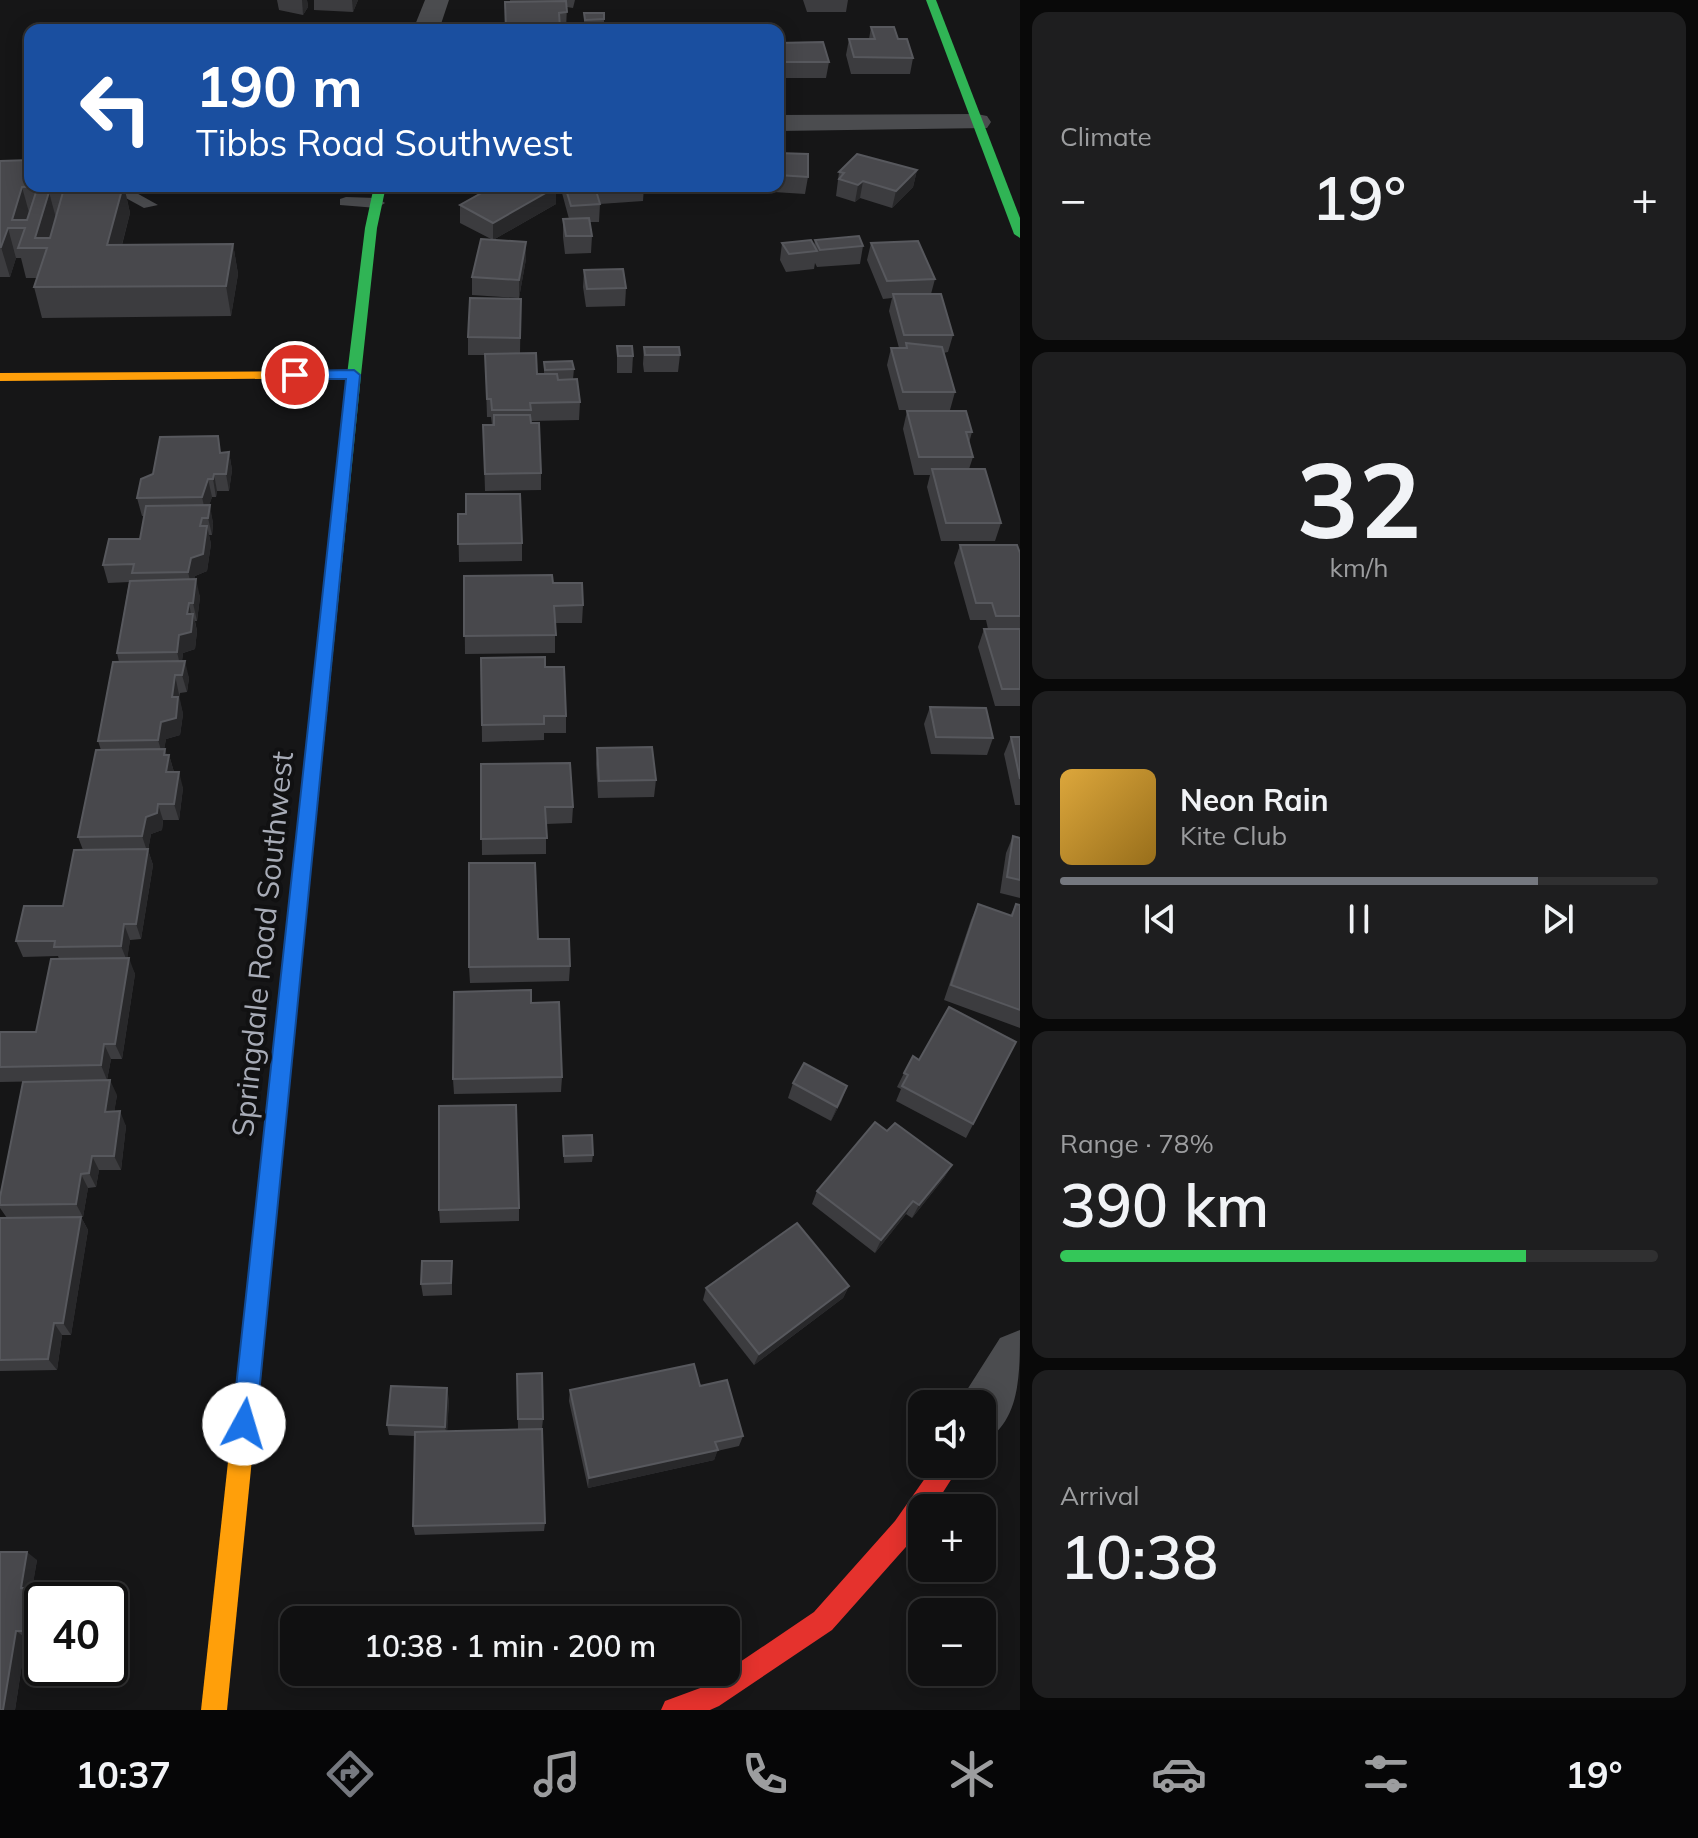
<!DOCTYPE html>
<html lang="en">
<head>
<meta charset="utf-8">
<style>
  :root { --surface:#101011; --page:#1e1e1f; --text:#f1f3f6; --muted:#9c9d9f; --line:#303031; --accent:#75787f }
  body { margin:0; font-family:Mulish,sans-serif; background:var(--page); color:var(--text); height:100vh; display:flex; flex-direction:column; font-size:30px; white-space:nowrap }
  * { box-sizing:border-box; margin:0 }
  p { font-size:26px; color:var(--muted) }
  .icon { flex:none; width:44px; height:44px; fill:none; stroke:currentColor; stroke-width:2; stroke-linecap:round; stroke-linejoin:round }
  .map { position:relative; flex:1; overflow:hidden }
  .side { display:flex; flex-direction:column; gap:12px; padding:12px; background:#090909; width:678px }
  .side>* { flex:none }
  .hud { position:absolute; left:24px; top:24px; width:760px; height:168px; border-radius:16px; box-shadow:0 4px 20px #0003,0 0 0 2px var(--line); background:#1a4fa0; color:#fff; overflow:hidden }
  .controls { position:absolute; left:908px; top:1390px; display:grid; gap:16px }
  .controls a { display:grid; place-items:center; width:88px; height:88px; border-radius:16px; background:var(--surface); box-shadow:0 4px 20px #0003,0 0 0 2px var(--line); font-size:40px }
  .speed { position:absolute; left:24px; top:1582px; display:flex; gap:16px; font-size:40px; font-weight:700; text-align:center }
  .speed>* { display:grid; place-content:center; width:104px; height:104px; border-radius:50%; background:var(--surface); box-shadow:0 4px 20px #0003,0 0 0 2px var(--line); line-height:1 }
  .speed .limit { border:4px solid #111; border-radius:12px; background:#fff; color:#111 }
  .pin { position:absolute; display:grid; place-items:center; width:68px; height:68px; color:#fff; margin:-34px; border:4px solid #fff; border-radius:50%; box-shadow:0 2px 8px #0007 }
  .me { position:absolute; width:88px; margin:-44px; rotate:6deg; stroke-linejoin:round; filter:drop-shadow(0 0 6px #0008) }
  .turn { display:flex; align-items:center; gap:28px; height:168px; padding:0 40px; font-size:36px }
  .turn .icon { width:104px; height:104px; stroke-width:2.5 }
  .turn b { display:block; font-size:56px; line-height:68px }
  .big { font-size:60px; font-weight:600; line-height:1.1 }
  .side .tile { flex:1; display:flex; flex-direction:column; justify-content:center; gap:12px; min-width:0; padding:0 28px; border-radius:16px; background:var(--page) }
  .side .dial { align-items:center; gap:0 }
  .dial b { font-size:104px; line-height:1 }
  .song { display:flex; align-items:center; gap:24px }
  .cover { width:96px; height:96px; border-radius:12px; background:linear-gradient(135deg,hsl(40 70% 55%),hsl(40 70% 35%)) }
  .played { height:8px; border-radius:4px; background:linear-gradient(90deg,var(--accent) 80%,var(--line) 80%) }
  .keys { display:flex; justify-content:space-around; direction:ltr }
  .heat { display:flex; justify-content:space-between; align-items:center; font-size:44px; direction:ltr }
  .charge { height:12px; border-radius:6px; background:linear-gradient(90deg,#34c759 78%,var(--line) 0) }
  .trip { position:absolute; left:280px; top:1606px; width:460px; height:80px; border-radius:16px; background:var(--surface); box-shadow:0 4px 20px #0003,0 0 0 2px var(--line); font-weight:600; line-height:80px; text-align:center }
  .tab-bar { display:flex; height:128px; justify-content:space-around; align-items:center; background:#060607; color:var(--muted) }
  .tab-bar .icon { width:56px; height:56px }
  .tab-bar .on { color:var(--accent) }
  .tab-bar b { font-size:36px; color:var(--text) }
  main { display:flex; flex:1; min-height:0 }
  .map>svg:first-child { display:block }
</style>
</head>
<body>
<main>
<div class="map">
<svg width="1020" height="1710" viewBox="0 0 1020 1710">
  <rect width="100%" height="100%" fill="#161617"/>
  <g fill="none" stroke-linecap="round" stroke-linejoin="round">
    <!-- lane -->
    <g fill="#4b4c4f" fill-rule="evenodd">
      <polygon points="104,186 124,186 158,205 144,208"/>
      <polygon points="346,197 377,198 385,203 377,208 340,205 340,199"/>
    </g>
    <!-- street -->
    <g fill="#4b4c4f" fill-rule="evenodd">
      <polygon points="425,0 449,0 439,30 413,30"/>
      <polygon points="977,114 987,116 991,122 987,128 778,131 778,115"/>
      <path d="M1020,1330c0,46 0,92 -38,113v-39h-24l42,-66z"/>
    </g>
    <!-- fast -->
    <g fill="#30b455" fill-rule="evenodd">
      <polygon points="926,0 936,0 1020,218 1020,238 1014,234"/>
      <polygon points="374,186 386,186 377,228 361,375 270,1278 267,1285 259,1289 251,1285 248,1278 347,375 365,228"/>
    </g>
    <!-- slow -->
    <g fill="#ff9f0a" fill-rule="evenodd">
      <polygon points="354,371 361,375 359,378 0,381 0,373"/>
      <polygon points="259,1267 267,1271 270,1278 227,1710 201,1710 248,1278 251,1271"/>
    </g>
    <!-- jam -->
    <polygon fill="#e5322d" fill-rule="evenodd" points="935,1464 961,1464 933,1508 922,1508 922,1525 913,1539 832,1630 719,1706 710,1710 661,1710 665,1701 703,1687 814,1612 895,1521"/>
  </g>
  <!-- wall -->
  <g fill="#3c3c3f">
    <polygon points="277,0 307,0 308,7 303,15 279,10"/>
    <polygon points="314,0 358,0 353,12 314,10"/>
    <polygon points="510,0 575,0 573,8 567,7 566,29 506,30"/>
    <polygon points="803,0 848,0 846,12 807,12"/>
    <polygon points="584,13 604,19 604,30 584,30"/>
    <polygon points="871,27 898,39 913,58 910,74 851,74 846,55 849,39 869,39"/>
    <polygon points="778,43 829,62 826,78 778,78"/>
    <polygon points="778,153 808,177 805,194 743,190 743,186 778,186"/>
    <polygon points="0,161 30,186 124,186 130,213 122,245 233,244 238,274 231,316 42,318 34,287 37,278 26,278 21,258 16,258 10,277 0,277"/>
    <polygon points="917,170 913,187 892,208 860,198 855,202 836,196 839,172"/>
    <polygon points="563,186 644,186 643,201 600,204 599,222 590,222 592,236 591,253 565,254 563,237 563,219 569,219 562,193"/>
    <polygon points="655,186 720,186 719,190 656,191"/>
    <polygon points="556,187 556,204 493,240 526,242 526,259 519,298 472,295 472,277 493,240 460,223 460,205"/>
    <polygon points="815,240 863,246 860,264 817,267 815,263 814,269 786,272 780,260 782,243 814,246"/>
    <polygon points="871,243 935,279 931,294 953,335 948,352 943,353 955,392 950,410 899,410 887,365 891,348 899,348 889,311 892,298 883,299 867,260"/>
    <polygon points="584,270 626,288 625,306 586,307 583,287"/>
    <polygon points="521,299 520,353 537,374 544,374 544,362 574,369 573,379 580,402 579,420 531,421 541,473 541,490 485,491 483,425 492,425 491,417 487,417 485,355 468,355 468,337"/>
    <polygon points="617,346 633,356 632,373 617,373"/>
    <polygon points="644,347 680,355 678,372 644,372 643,364"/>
    <polygon points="907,411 972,432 969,443 973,457 969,469 1001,523 995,541 941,541 927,487 930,475 914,475 903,429"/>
    <polygon points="229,452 232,470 229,491 217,491 216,497 212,497 209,505 213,523 212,535 209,535 211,544 207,571 195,576 194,579 200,597 197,621 195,621 197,631 195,649 183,653 182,661 189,678 187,692 180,693 179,698 183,714 180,735 166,739 164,749 167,755 169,755 174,772 183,788 179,820 163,820 162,830 151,834 148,850 153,865 141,939 130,940 127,958 135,974 122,1059 111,1059 107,1080 0,1082 0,1032 36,1032 59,959 58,956 23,957 16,941 63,906 83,850 78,837 101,750 98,741 119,662 117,653 129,582 108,583 103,565 140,539 144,516 142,516 137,498 221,453"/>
    <polygon points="458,514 466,514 522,543 522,561 459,562"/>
    <polygon points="960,545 1020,553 1020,706 995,706 978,647 984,629 988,629 986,620 970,620 954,563"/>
    <polygon points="464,576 553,583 583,605 582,623 555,623 555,653 465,654"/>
    <polygon points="481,658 545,667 566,716 566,733 544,733 544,740 482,742"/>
    <polygon points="930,707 993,738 987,755 931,754 924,724"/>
    <polygon points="1011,737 1020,737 1020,805 1015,805 1004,754"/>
    <polygon points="597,748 656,780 654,797 598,798 596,764"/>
    <polygon points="481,764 573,807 572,823 546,824 546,854 482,855"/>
    <polygon points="1013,836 1020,838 1020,898 1000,893 1006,853"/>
    <polygon points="978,904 1010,916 1016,904 1020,905 1020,1028 944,1000 971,920"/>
    <polygon points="538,939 570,966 569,981 470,983 469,967"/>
    <polygon points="531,1003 562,1077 561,1092 454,1094 453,1079"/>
    <polygon points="1016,1042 966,1138 896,1101 901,1089 897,1087 904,1073 919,1060"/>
    <polygon points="793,1083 842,1100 831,1121 788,1098"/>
    <polygon points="117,1095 114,1112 126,1126 121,1170 99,1170 96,1187 88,1188 83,1217 81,1217 88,1230 71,1335 62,1335 57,1370 0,1371 0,1218 7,1218 0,1208 0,1197"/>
    <polygon points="887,1131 952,1165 944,1178 912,1218 906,1214 875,1253 812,1204 817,1191"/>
    <polygon points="563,1136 593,1155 592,1162 564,1163"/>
    <polygon points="519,1208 519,1221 440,1223 439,1210"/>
    <polygon points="452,1261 452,1295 423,1296 421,1284"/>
    <polygon points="849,1286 843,1298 754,1365 703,1300 706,1288"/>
    <polygon points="517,1374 543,1419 542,1429 518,1430"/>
    <polygon points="700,1386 743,1436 739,1446 717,1451 714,1460 588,1488 569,1401 570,1390"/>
    <polygon points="449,1399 447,1431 545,1523 544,1531 415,1535 413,1526 415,1436 389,1435 387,1425"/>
    <polygon points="0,1552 37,1560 32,1588 45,1596 44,1600 42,1600 42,1612 38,1638 26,1638 15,1710 0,1710"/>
  </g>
  <!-- shaded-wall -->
  <g fill="#28282a">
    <polygon points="302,0 307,0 308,7 303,15"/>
    <polygon points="352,0 358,0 353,12"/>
    <polygon points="30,162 30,186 24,179"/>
    <polygon points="917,170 913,187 892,208 896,191"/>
    <polygon points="863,181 860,198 855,202 858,185"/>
    <polygon points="123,186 124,186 130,213 114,275 107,245"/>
    <polygon points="22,187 30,216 25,228 12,220"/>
    <polygon points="556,187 556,204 493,240 493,223"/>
    <polygon points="49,192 57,222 47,248 35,238"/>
    <polygon points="8,228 16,258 10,277 1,247"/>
    <polygon points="526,242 526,259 519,298 519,280"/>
    <polygon points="233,244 238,274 231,316 226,286"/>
    <polygon points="229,452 232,470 229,491 226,474"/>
    <polygon points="214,474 217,491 216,497 213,479"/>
    <polygon points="208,479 212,497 206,515 202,497"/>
    <polygon points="210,505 213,523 212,535 208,518"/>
    <polygon points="207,526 211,544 207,571 195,576 192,589 188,572 191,558"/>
    <polygon points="196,579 200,597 197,621 193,603"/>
    <polygon points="189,603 192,620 193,614 197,631 195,649 183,653 181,669 177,652 179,635 187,614"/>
    <polygon points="185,661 189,678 187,692 182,675"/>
    <polygon points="175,675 183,714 180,735 166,739 163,757 158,740 161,722 172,697"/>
    <polygon points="165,749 168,761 169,755 174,772 166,772 164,755"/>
    <polygon points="179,772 183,788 179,820 174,804"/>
    <polygon points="158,804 163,820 162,830 151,834 148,850 153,865 141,939 136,924 147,851 142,836 146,817"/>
    <polygon points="124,924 130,940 127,961 121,946"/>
    <polygon points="129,958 135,974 122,1059 115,1044"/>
    <polygon points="104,1044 111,1059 107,1080 101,1065"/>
    <polygon points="110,1080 117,1095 112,1126 105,1112"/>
    <polygon points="847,1086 842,1100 831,1121 837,1107"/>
    <polygon points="120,1111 126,1126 121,1170 114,1156"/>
    <polygon points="92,1156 99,1170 96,1187 89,1173"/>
    <polygon points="952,1165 944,1178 912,1218 919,1205"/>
    <polygon points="81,1174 88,1188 83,1217 76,1204"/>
    <polygon points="913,1201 906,1214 875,1253 881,1240"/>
    <polygon points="81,1217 88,1230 71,1335 63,1323"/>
    <polygon points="849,1286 843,1298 754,1365 759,1354"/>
    <polygon points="54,1323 62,1335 57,1370 48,1359"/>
    <polygon points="447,1388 449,1399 447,1437 445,1427"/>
    <polygon points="718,1450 714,1460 588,1488 589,1478"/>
    <polygon points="27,1552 37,1560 31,1596 21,1588"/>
    <polygon points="35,1588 45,1596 44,1600 42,1600 42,1612 38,1638 28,1631"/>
    <polygon points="16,1631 26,1638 15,1710 3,1710"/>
  </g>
  <!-- building -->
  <g fill="#48484c" stroke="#57585d" stroke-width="2" fill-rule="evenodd">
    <polygon points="566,1 567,12 559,13 560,28 536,30 506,30 505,2"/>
    <polygon points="584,13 604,13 604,19 585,20"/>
    <polygon points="267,26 292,27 292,30 266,30"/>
    <polygon points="871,27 894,27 898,39 907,39 913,58 854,57 849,39 875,39"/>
    <polygon points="823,42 829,62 778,62 778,43"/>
    <polygon points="778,153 808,154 808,177 778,175"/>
    <polygon points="857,154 917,170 896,191 863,181 858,185 839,179 844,173 839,172"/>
    <path d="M30,160l-6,19h6v7h93l-16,59 126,-1 -7,42 -192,1 13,-39h-29l7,-20h-17l-7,19h-1v-86zM38,186l-11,34h-15l10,-33zM49,192h14l-13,46h-15z"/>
    <polygon points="494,186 555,186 556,187 493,223 460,205"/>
    <polygon points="565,186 612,186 595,187 600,204 571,206"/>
    <polygon points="589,218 592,236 566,236 563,219"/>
    <polygon points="859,236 863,246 820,250 815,240"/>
    <polygon points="481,239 526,242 519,280 472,277"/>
    <polygon points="811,240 817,251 789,254 782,243"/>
    <polygon points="918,241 935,279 887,281 871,243"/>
    <polygon points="623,269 626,288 587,289 584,270"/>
    <polygon points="893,294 941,294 953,335 904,335"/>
    <polygon points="470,298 521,299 520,338 468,337"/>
    <polygon points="906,343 942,347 955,392 903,392 891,348 907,348"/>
    <polygon points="617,346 632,346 633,356 618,356"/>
    <polygon points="644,347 679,347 680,355 645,355"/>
    <polygon points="536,353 537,374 557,374 558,380 577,379 580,402 530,403 531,410 492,410 491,399 487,399 485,354"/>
    <polygon points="572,361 574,369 545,370 544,362"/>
    <polygon points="907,411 966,411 972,432 966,432 973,457 919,457"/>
    <polygon points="494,415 530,415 531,423 539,423 541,473 485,474 483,425 494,425"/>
    <polygon points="218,436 220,453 229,452 226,474 214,474 213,479 208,479 202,497 137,498 141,479 153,474 160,437"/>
    <polygon points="932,469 985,469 1001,523 946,523"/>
    <polygon points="466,494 520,494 522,543 458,544 458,514 466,514"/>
    <polygon points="210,505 208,518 202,518 200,526 207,526 203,554 191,558 188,572 132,573 134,564 103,565 109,539 140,539 146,506"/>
    <polygon points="960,545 1017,545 1020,553 1020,616 996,616 992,603 976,603"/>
    <polygon points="552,575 553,583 582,583 583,605 554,606 556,635 464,636 464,576"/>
    <polygon points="196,579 193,603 189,603 187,614 193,614 191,632 179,635 177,652 117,653 130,581"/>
    <polygon points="984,629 1020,629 1020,689 1002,689"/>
    <polygon points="545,657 545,667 564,667 566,716 544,716 544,724 482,725 481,658"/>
    <polygon points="185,661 182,675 175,675 172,697 178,697 176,718 161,722 158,740 98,741 113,662"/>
    <polygon points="930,707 986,708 993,738 936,737"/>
    <polygon points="1011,737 1020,737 1020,779"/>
    <polygon points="652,747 656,780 599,781 597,748"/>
    <polygon points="165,749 164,755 169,755 166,772 179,772 174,804 158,804 157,813 146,817 142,836 78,837 96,750"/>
    <polygon points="570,763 573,807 545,807 547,838 481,839 481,764"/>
    <polygon points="1013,836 1020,838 1020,880 1007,877"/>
    <polygon points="148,849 136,924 124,924 121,946 54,947 55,941 16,941 24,906 63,906 74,850"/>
    <polygon points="469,863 535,863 538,939 569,939 570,966 469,967"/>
    <polygon points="978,904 1012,916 1016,904 1020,905 1020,1010 951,985"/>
    <polygon points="129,958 115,1044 104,1044 101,1065 0,1067 0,1032 36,1032 51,959"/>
    <polygon points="531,990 531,1003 559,1002 562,1077 453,1079 454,992"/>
    <polygon points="949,1007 1016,1042 973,1124 902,1086 908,1075 904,1073 913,1056 919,1060"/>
    <polygon points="804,1063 847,1086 837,1107 793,1083"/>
    <polygon points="110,1080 105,1112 120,1111 114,1156 92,1156 89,1173 81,1174 76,1204 0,1205 0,1197 23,1082"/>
    <polygon points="516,1105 519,1208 439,1210 439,1106"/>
    <polygon points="875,1122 887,1131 895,1123 952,1165 919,1205 913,1201 881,1240 817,1191"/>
    <polygon points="592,1135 593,1155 564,1156 563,1136"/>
    <polygon points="81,1217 63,1323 54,1323 48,1359 0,1360 0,1218"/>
    <polygon points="797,1223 849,1286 759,1354 706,1288"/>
    <polygon points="422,1261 452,1261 451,1283 421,1284"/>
    <polygon points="694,1364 700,1386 727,1380 743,1436 715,1442 718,1450 589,1478 570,1390"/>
    <polygon points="542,1373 543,1419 518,1419 517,1374"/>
    <polygon points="391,1386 447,1388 445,1427 387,1425"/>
    <polygon points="542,1429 545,1523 413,1526 415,1432"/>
    <polygon points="0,1552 27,1552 21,1588 35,1588 28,1631 16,1631 3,1710 0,1710"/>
  </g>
  <!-- route -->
  <polygon fill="#1a73e8" stroke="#114b97" stroke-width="2" points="354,370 360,375 256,1424 252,1432 244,1436 236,1432 232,1424 346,379 295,379 288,375 295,371"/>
  <g text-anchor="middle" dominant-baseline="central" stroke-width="8" stroke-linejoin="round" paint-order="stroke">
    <!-- street labels -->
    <g font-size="30" fill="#a8acb7" stroke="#111112">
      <text transform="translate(262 944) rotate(-84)">Springdale Road Southwest</text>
    </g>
  </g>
</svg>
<div class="controls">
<a><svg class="icon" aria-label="sound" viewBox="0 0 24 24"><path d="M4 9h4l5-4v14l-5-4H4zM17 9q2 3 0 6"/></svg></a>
<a>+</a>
<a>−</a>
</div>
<div class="speed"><div class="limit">40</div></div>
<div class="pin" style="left:295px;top:375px;background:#d93025"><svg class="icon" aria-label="arrive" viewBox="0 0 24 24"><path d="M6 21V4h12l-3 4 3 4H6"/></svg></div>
<svg class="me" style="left:244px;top:1424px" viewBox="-20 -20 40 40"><circle r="19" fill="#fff"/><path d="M0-13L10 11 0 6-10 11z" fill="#1a73e8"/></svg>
<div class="trip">10:38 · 1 min · 200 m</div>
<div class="hud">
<div class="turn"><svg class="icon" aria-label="left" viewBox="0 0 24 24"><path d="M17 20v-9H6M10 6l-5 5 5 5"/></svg><div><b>190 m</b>Tibbs Road Southwest</div></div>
</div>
</div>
<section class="side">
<div class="tile"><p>Climate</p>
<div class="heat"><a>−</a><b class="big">19°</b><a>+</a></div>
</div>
<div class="tile dial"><b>32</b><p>km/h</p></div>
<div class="tile">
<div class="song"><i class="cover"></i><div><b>Neon Rain</b><p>Kite Club</p></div></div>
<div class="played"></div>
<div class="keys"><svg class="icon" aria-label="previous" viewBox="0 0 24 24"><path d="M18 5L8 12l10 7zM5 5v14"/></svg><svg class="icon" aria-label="pause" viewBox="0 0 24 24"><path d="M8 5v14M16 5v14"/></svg><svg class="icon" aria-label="next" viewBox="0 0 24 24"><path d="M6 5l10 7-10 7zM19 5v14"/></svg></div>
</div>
<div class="tile"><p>Range · 78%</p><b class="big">390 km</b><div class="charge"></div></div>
<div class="tile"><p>Arrival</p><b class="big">10:38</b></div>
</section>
</main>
<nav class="tab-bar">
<b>10:37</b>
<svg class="icon on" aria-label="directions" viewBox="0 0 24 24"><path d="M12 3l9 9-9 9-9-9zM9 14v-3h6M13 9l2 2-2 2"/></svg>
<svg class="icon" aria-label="music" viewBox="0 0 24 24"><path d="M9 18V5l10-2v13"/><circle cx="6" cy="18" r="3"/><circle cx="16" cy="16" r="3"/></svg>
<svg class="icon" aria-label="phone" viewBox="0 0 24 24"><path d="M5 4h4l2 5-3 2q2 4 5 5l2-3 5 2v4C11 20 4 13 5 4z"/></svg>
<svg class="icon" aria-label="climate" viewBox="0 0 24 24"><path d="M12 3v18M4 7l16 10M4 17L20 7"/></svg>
<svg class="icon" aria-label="car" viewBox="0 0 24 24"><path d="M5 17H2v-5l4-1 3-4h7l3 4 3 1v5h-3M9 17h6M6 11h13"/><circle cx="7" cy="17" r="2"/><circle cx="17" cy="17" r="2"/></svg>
<svg class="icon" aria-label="filters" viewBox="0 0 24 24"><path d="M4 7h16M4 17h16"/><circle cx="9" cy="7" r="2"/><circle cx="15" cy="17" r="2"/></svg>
<b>19°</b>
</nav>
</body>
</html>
